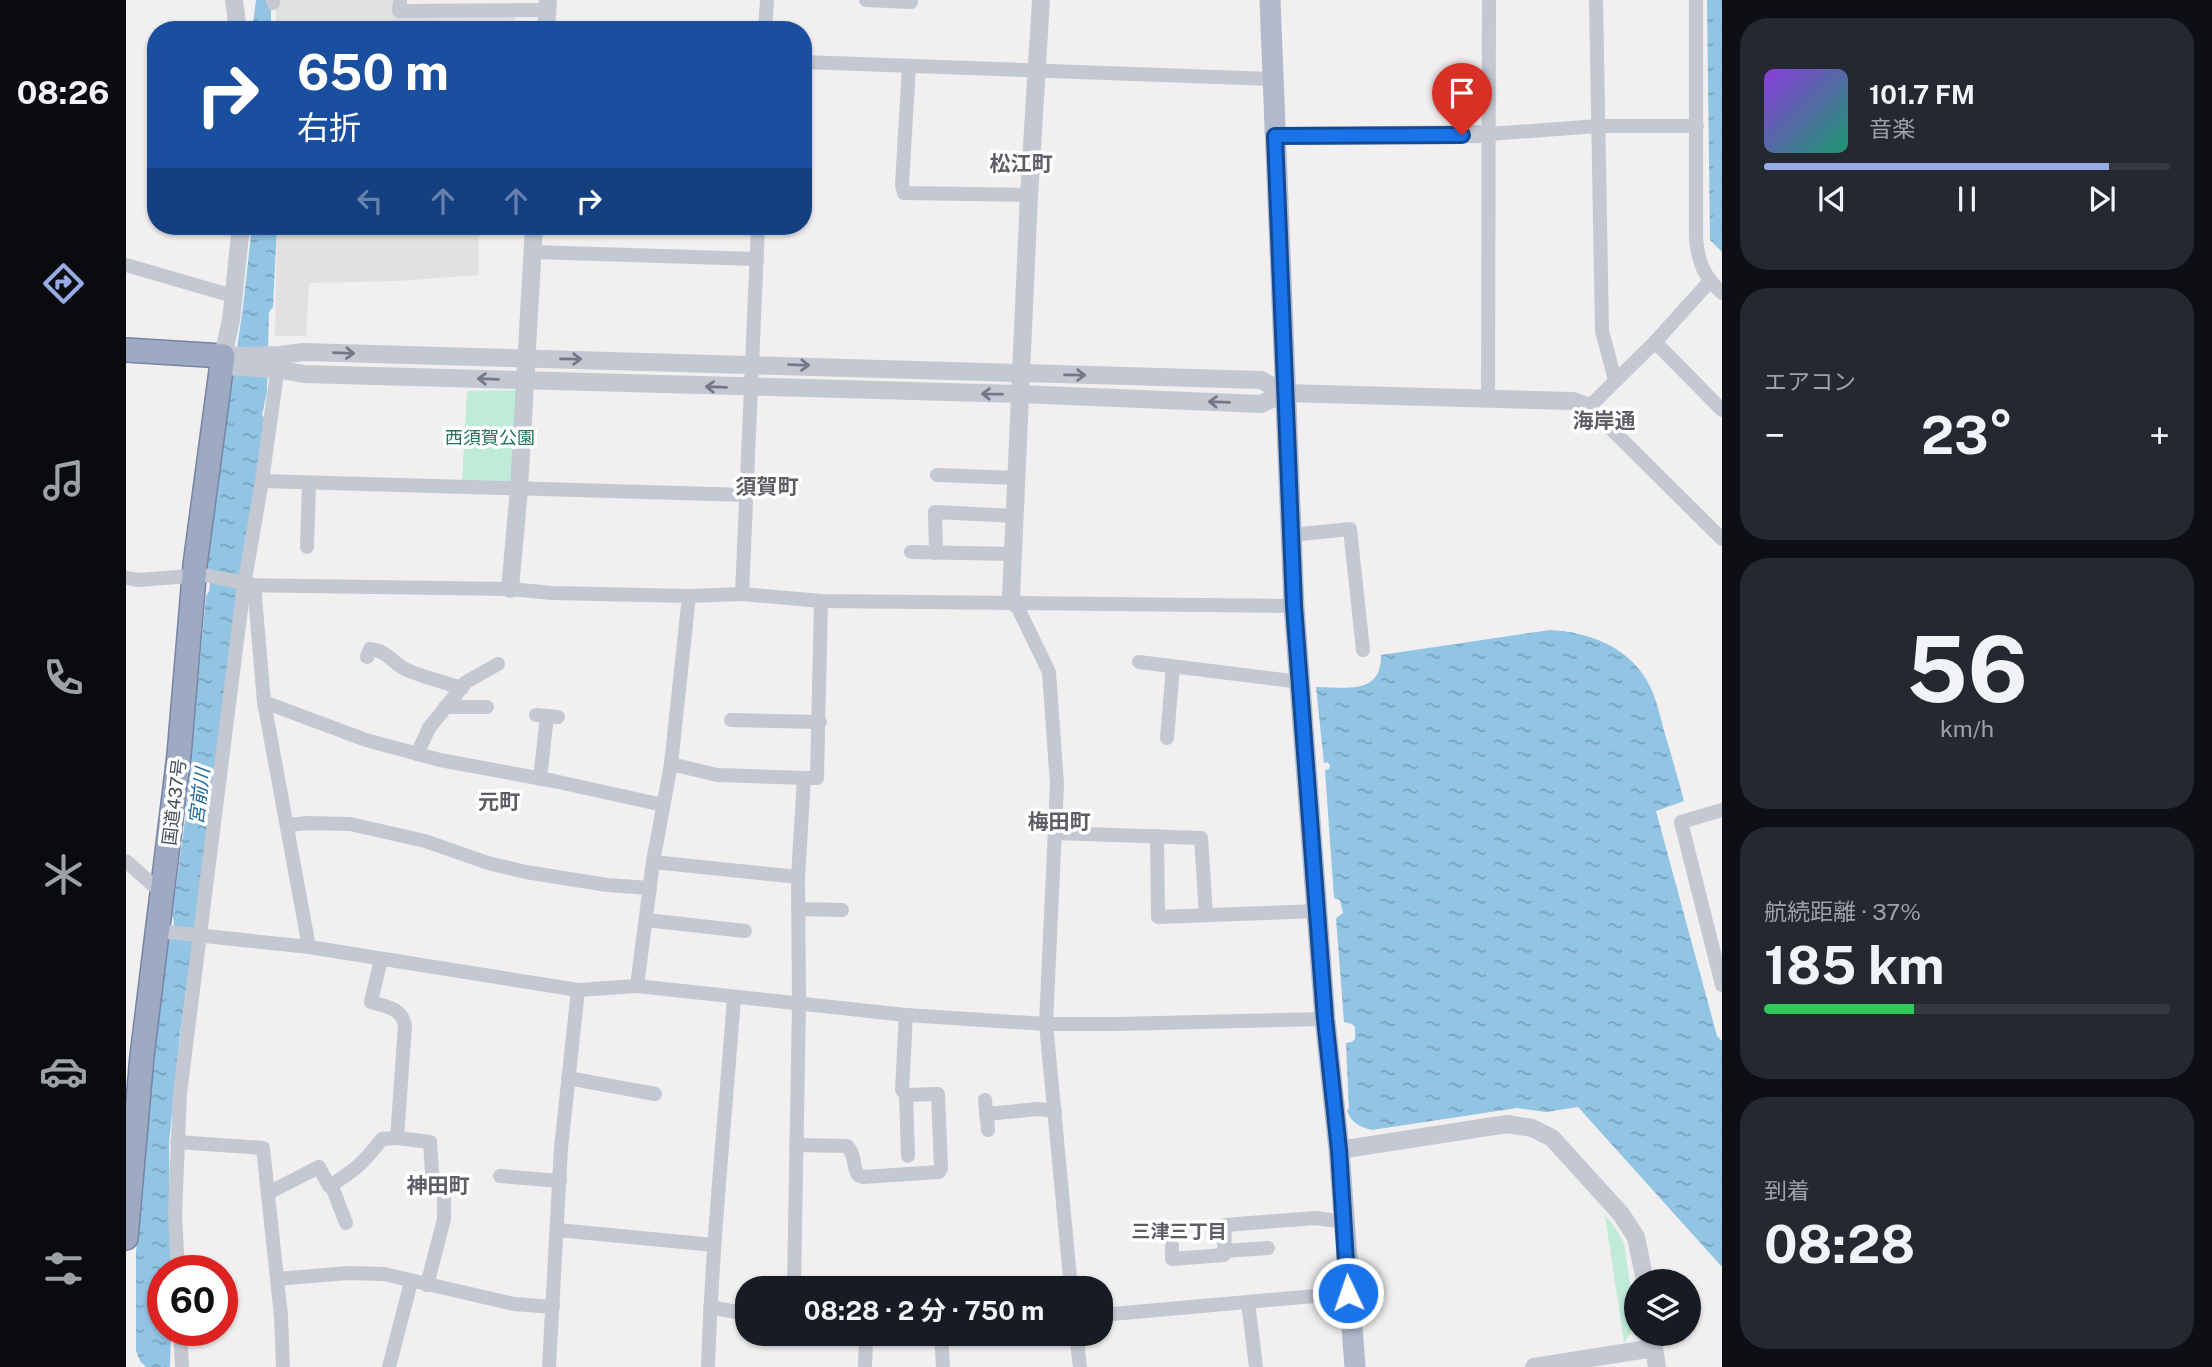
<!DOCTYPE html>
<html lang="ja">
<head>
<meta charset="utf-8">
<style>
  :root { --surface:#171b24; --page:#242831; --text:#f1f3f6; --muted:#9ea1a6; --line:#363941; --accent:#97abe5 }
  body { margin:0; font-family:"Public Sans","Noto Sans JP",sans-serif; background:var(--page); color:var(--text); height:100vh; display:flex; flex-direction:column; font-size:26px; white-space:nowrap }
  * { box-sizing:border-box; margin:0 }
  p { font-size:23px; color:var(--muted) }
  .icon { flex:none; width:38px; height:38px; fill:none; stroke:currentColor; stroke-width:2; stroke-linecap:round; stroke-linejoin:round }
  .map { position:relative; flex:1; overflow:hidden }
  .details { display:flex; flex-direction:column; gap:18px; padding:18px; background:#0d0f14; width:490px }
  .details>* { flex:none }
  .guide { position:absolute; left:21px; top:21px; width:665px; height:214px; border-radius:28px; box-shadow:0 2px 5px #0004; background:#1a4fa0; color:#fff; overflow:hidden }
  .controls { position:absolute; left:1498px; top:1269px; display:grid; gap:14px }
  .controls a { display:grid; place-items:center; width:77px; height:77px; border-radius:50%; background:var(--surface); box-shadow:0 2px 5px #0004; font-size:35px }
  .speed { position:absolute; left:21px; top:1255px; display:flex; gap:14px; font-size:35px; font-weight:700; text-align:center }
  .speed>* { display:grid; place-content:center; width:91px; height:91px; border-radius:50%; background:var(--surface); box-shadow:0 2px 5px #0004; line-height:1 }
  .speed .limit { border:10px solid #d22; background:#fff; color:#111 }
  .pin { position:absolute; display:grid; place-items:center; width:60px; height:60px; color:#fff; margin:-72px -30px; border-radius:50% 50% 50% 0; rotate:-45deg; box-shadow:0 0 7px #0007 }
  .pin .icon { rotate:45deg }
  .me { position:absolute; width:77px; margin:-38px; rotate:357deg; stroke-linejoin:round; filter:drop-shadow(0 0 5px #0008) }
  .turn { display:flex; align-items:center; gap:24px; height:147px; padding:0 35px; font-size:32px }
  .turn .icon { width:91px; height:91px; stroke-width:2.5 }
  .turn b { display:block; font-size:49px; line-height:60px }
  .lanes { display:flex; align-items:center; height:66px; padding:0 35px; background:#0003; justify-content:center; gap:35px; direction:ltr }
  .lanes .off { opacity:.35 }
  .big { font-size:52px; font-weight:700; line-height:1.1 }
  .details .widget { flex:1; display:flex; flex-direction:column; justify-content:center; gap:10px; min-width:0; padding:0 24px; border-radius:28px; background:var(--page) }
  .details .dial { align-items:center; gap:0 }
  .dial b { font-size:91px; line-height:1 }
  .song { display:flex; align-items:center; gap:21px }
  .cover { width:84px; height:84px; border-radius:10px; background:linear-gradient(135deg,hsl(270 70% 55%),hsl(160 70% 35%)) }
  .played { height:7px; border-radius:4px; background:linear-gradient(90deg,var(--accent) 85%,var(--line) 85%) }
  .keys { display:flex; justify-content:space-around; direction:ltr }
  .heat { display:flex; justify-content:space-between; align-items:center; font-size:38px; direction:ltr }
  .charge { height:10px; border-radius:5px; background:linear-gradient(90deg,#34c759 37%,var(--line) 0) }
  .trip { position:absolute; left:609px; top:1276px; width:378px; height:70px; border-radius:28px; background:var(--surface); box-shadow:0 2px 5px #0004; font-weight:700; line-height:70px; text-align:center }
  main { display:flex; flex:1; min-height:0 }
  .menu { display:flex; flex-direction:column; width:126px; justify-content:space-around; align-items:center; background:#090b0e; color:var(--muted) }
  .menu .icon { width:49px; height:49px }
  .menu .on { color:var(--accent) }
  .menu b { font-size:32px; color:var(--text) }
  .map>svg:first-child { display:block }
</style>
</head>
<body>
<main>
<nav class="menu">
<b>08:26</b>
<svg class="icon on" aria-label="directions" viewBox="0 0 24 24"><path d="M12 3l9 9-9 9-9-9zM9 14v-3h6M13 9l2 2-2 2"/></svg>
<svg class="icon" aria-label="music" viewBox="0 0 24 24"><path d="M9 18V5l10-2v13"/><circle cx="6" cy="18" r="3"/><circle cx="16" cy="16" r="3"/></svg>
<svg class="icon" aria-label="phone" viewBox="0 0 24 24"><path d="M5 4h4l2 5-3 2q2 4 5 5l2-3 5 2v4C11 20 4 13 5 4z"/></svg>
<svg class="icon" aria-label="climate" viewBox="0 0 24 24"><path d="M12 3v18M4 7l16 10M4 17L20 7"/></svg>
<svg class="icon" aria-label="car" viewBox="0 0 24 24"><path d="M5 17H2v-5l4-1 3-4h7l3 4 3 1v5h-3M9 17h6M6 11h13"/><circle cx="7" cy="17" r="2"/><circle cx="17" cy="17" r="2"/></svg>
<svg class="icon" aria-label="filters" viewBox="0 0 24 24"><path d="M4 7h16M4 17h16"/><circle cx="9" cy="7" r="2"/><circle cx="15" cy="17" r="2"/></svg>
</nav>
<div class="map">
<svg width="1596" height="1367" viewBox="0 0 1596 1367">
  <defs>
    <pattern id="water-ripples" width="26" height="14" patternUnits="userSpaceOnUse" patternTransform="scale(1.75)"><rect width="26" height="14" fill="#92c4e4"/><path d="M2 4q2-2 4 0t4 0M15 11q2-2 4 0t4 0" fill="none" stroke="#79a2bc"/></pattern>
  </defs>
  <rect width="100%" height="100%" fill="#f1efef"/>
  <!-- education -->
  <g fill="#e2e0e0">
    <polygon points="150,0 266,0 267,13 389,15 388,30 150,30"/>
    <polygon points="151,226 352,226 353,275 271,281 183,283 180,336 149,336"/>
  </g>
  <!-- green -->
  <g fill="#c1ebd9">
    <polygon points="391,390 388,485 336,483 341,391"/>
    <polygon points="1479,1215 1492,1232 1498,1244 1510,1324 1498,1343"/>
  </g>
  <!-- water -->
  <g fill="url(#water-ripples)">
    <polygon points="130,0 145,0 145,30 126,30"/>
    <polygon points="1581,0 1596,0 1596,252 1584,240"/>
    <path d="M126,226h25l-4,81 -4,5 -2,80 -5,23 3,4 -85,615 -11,109 2,127h-8v60h8l-1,37h-24l-6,-6 -4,-10v-98l3,-63 27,-244c5,-8 11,-21 6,-30l13,-96 21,-224 3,-5 2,-14 -6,-6 38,-264z"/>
    <path d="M1424,630c37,2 75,15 96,49 10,16 14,37 19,55 7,23 13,45 19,67l-28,10 61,225 5,5v226l-144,-160 -32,5 -29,-4 -145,22c-12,-3 -21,-7 -25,-20l2,-1 -3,-66 6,-1 3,-3v-12l-3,-3 -8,-2 -8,-104 7,-5 -3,-13 -6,-2 -9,-128 4,-1 1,-4 -3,-3 -3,1 -8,-76c28,0 66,9 65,-32z"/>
  </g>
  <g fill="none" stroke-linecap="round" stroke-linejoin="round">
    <defs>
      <polyline id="trunk" points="0,350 97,356 69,565 53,755 16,1056 0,1238"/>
    </defs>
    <!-- trunk casing -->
    <use href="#trunk" stroke="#7684a5" stroke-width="26"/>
    <!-- minor -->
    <g stroke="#c3c8d2" stroke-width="14">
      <polyline points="147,0 147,3"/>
      <polyline points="274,0 273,11 421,10"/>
      <polyline points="740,0 785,2 785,0"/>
      <polyline points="1470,0 1476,331 1489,380"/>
      <path d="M1570,0v238c2,25 8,38 26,55"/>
      <polyline points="639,30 641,0"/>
      <polyline points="677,62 1146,79"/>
      <polyline points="783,66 776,184 778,193 903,195"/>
      <polyline points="1363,134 1472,126 1571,126"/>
      <polyline points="407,252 631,259"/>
      <polyline points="0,265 107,296"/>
      <polyline points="1584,281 1529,342 1463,407 1596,539"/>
      <polyline points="1529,342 1596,410"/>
      <polyline points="1362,398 1363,0"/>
      <polyline points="811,475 890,478"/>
      <polyline points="136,481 621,495"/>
      <polyline points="1165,535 1224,529 1237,650"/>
      <polyline points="181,547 183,483"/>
      <polyline points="785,552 887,554"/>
      <polyline points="810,553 809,512 889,516"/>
      <polyline points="0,578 12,580 78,575 114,582 118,585 384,589 426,593 563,596 616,594 695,601 1168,606"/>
      <polyline points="128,585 138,702 183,947"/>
      <polyline points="616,594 632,226"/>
      <polyline points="890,604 923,672 931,784 920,1024 945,1288"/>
      <path d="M241,657l3,-8c16,2 21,11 33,19 12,7 44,15 59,20"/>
      <polyline points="1013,662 1174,682"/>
      <polyline points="138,702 240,740 314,760 428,781 537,805"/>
      <polyline points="319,707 361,707"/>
      <polyline points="410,715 432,717"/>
      <polyline points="605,720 694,722"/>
      <polyline points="1041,738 1047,667"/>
      <polyline points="291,754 303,728 340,682 372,664"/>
      <polyline points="545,764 591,775 678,778"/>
      <polyline points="414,779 421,716"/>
      <polyline points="1596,810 1555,822 1596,985"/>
      <polyline points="161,825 182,823 224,824 299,841 362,863 400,872 481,885 524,888"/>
      <polyline points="929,833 1075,838 1080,915"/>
      <polyline points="1031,836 1032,917 1192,911"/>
      <polyline points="0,861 37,894"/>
      <polyline points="527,862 672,877"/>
      <polyline points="672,909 716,910"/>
      <polyline points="520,920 619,931"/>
      <polyline points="32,931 183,947 452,990 511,986 780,1015 920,1024 991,1024 1199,1019"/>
      <path d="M255,959l-10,43c16,5 31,6 34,24l-8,112 33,4 3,45 11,1v31l-17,66"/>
      <polyline points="511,986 527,862 545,764 563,596"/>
      <polyline points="780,1015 776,1090 780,1095 782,1156"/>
      <polyline points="442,1078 529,1094"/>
      <polyline points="859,1100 862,1130"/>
      <polyline points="860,1114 912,1109 929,1111"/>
      <polyline points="51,1142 137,1148 155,1316 157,1367"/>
      <path d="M670,1145l51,1c9,9 5,19 11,29l5,2 76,-5 2,-4 -3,-74 -32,1"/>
      <polyline points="374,1176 434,1181"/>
      <polyline points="205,1184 220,1223"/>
      <path d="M142,1193l51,-26 10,19c26,-15 35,-24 53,-47l15,-1"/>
      <polyline points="432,1230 588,1245"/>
      <polyline points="1046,1246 1046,1259 1098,1255 1099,1225 1190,1218 1218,1222"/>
      <polyline points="1099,1251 1142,1248"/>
      <polyline points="52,1270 49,1214 54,1093 118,585 136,481 153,359"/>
      <polyline points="151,1279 222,1273 258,1274 388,1304 427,1307"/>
      <polyline points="668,1288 673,1003 672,877 678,778 691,778 695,601"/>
      <polyline points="1122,1302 1130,1367"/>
      <polyline points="584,1307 621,1314"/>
      <polyline points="975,1315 1222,1293"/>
      <polyline points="54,1330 56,1367"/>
      <polyline points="725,1334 740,1336 766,1334"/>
      <polyline points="815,1334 817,1367"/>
      <polyline points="950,1334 954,1367"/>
      <polyline points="263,1367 285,1282"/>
      <polyline points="423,1367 435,1148 452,990"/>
      <path d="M582,1367c4,-124 17,-247 26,-370"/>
      <polyline points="739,1367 740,1336"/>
    </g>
    <!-- tertiary -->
    <g stroke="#c3c8d2" stroke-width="18">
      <polyline points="108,0 112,30"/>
      <polyline points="420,30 422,0"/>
      <polyline points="1149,136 1363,134"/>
      <polyline points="115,226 105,320 97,356 154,355 177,352 1135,380 1159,393"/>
      <polyline points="96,366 151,369 178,374 894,394 1135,404 1159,393 1447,401 1463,407"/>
      <polyline points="384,589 393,489 408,226"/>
      <polyline points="890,604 885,597 903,195 915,0"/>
      <polyline points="1213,1150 1381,1124 1406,1128 1426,1138 1495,1214 1510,1237 1519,1281"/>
      <polyline points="1526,1334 1531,1367"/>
      <polyline points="1408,1367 1528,1348"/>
    </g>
    <!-- primary -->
    <polyline stroke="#b1b9cb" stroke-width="21" points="1144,0 1168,606 1199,1019 1213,1150 1229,1367"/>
    <!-- trunk -->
    <use href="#trunk" stroke="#9ea9c2" stroke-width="23"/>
  </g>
  <!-- one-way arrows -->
  <defs><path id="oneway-shaft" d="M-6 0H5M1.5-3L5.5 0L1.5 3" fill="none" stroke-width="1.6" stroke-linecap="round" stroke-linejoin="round" transform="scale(1.75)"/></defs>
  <g stroke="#737984">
    <use href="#oneway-shaft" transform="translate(218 353) rotate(2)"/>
    <use href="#oneway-shaft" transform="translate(445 359) rotate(1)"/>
    <use href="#oneway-shaft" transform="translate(673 365) rotate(2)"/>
    <use href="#oneway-shaft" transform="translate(949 375) rotate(1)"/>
    <use href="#oneway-shaft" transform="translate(362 379) rotate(-178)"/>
    <use href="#oneway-shaft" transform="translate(590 387) rotate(-178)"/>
    <use href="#oneway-shaft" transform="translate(866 394) rotate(-179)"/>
    <use href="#oneway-shaft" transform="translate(1093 402) rotate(-178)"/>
  </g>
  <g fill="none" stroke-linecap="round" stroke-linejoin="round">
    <defs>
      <polyline id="route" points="1222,1293 1213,1150 1199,1019 1168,606 1149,136 1336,135"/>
    </defs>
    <!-- route casing -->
    <use href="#route" stroke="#114b97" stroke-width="18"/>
    <!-- route -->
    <use href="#route" stroke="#1a73e8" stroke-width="12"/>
  </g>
  <g text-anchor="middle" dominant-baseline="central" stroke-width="7" stroke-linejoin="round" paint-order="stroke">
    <!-- park labels -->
    <g font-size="18" fill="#1f765a" stroke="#fff">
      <text x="364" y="437">西須賀公園</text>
    </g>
    <!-- street labels -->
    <g font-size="18" fill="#484f5a" stroke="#fff">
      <text transform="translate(48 802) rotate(-83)">国道437号</text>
    </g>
    <!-- water labels -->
    <g font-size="19" font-style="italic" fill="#19699d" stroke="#fff">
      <text transform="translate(73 796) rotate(-83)">宮前川</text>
    </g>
    <!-- neighbourhood labels -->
    <g font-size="19" font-weight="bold" fill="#5c5e63" stroke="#fff">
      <text x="1053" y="1231">三津三丁目</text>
    </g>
    <!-- quarter labels -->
    <g font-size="21" font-weight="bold" fill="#5c5e63" stroke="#fff">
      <text x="895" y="163">松江町</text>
      <text x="1478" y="420">海岸通</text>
      <text x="641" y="486">須賀町</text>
      <text x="373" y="801">元町</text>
      <text x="933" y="821">梅田町</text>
      <text x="312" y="1185">神田町</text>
    </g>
  </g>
</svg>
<div class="controls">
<a><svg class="icon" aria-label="layers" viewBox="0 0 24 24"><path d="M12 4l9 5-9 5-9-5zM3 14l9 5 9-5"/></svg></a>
</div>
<div class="speed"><div class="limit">60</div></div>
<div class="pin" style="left:1336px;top:135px;background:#d93025"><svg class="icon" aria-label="arrive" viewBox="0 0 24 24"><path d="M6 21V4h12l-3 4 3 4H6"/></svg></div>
<svg class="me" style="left:1222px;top:1293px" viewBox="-20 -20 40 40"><circle r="17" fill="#1a73e8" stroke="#fff" stroke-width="3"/><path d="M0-11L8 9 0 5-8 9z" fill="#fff"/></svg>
<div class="trip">08:28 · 2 分 · 750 m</div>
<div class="guide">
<div class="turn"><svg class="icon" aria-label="right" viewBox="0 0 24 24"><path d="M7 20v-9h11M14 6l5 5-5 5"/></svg><div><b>650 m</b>右折</div></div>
<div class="lanes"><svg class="icon off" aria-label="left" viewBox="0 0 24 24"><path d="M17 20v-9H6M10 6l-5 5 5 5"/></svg><svg class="icon off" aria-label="ahead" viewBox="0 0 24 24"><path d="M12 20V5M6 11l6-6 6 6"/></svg><svg class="icon off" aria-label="ahead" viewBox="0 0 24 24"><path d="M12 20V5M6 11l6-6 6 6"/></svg><svg class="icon" aria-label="right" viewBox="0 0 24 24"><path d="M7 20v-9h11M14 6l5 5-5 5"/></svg></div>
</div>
</div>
<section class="details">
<div class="widget">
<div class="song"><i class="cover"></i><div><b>101.7 FM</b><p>音楽</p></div></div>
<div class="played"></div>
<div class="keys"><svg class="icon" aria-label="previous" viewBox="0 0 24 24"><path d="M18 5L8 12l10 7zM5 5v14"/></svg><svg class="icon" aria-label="pause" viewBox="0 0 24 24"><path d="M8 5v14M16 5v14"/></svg><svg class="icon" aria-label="next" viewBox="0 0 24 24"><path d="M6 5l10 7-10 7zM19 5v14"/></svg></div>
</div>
<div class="widget"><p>エアコン</p>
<div class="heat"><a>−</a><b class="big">23°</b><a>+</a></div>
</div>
<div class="widget dial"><b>56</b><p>km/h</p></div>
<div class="widget"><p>航続距離 · 37%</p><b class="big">185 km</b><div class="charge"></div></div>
<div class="widget"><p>到着</p><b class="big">08:28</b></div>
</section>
</main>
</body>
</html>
